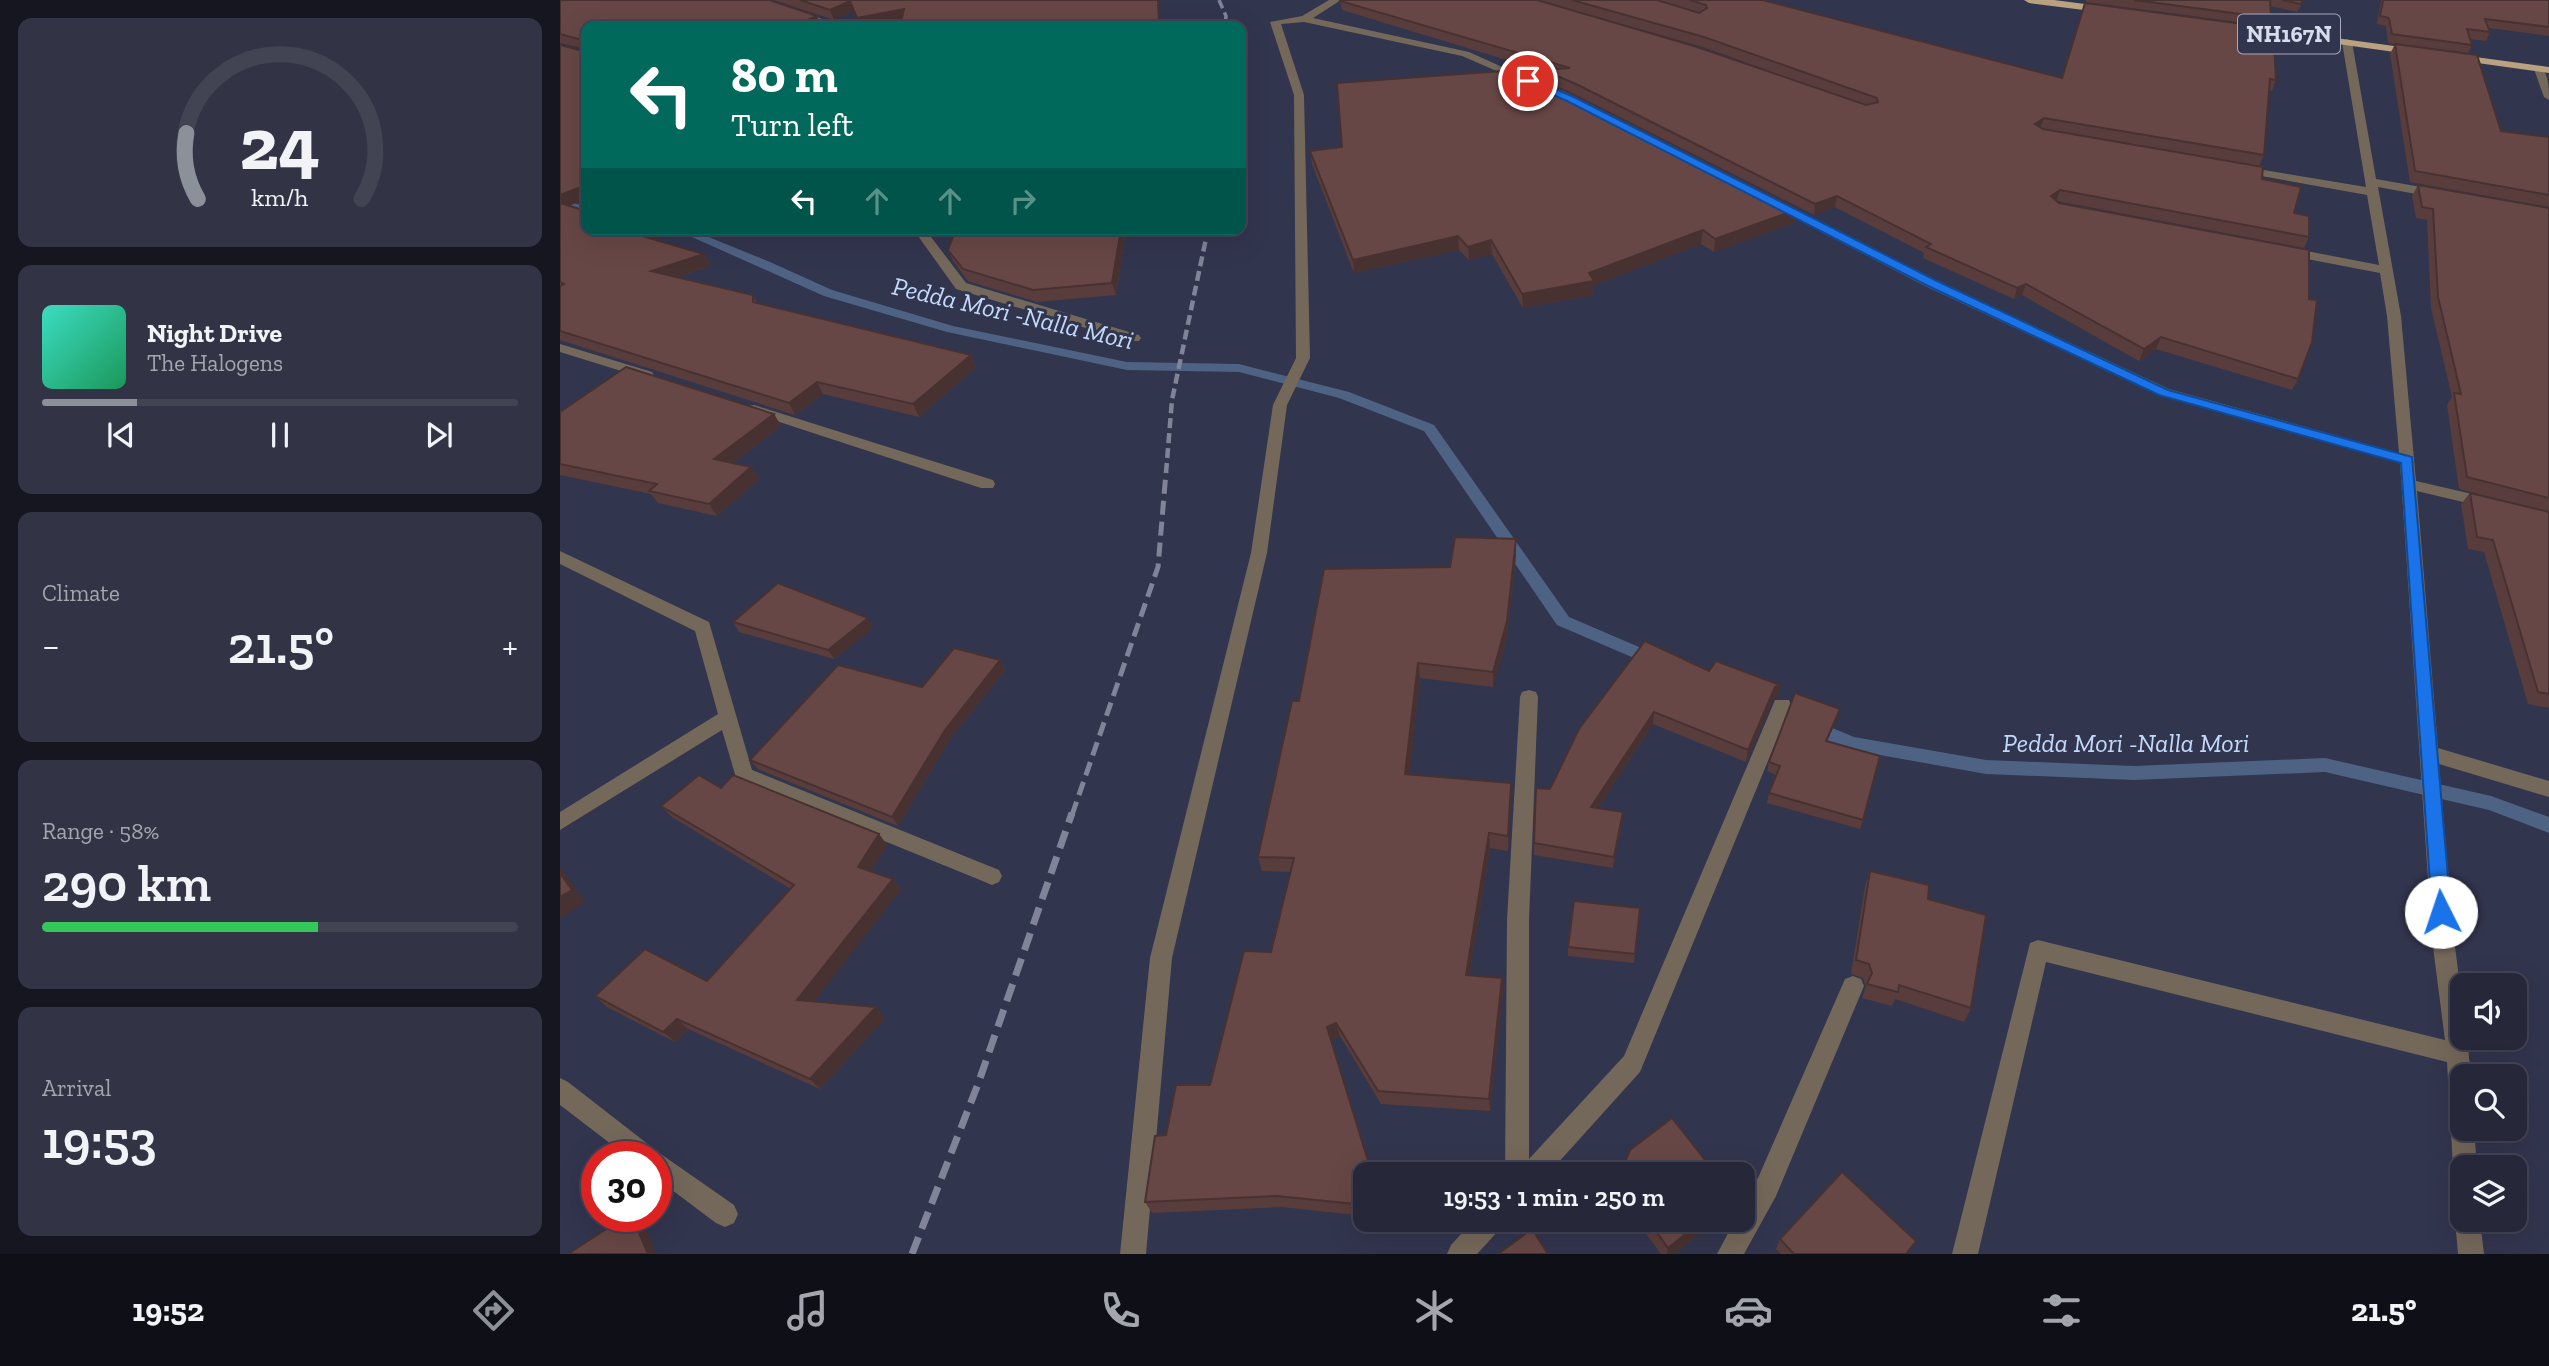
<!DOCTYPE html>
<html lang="en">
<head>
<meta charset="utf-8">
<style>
  :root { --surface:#26283a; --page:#323445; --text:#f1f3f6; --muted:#a4a6af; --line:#424454; --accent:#8c9099 }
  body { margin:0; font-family:"Zilla Slab",serif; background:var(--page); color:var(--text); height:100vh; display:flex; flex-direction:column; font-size:26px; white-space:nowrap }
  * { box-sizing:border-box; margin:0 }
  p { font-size:23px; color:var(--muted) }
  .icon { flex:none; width:38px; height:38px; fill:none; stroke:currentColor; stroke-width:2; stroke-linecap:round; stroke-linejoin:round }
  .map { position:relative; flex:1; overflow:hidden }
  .sheet { display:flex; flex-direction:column; gap:18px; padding:18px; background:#151620; width:560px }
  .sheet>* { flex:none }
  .top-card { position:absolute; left:21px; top:21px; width:665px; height:214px; border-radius:14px; box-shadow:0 7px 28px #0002,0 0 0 2px var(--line); background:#00695c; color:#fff; overflow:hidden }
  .buttons { position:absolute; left:1890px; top:973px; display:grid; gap:14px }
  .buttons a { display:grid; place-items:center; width:77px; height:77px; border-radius:14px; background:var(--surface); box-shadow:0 7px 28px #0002,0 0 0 2px var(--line); font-size:35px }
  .speed { position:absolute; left:21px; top:1141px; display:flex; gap:14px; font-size:35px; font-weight:700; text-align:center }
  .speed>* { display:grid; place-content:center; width:91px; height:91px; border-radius:50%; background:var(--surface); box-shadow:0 7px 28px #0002,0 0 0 2px var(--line); line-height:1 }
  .speed .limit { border:10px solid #d22; background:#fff; color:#111 }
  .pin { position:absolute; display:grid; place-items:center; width:60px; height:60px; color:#fff; margin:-30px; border:4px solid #fff; border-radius:50%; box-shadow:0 2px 7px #0007 }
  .me { position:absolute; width:77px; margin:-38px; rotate:356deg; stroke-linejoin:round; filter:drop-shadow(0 0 5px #0008) }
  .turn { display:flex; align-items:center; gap:24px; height:147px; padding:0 35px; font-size:32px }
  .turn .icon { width:91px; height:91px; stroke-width:2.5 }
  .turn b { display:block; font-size:49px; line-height:60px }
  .lanes { display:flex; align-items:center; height:66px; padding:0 35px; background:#0003; justify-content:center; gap:35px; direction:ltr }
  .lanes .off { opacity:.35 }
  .big { font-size:52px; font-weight:600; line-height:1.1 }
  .sheet .widget { flex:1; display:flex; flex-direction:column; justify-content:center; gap:10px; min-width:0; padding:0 24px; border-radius:14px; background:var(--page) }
  .sheet .dial { align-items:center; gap:0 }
  .dial svg { height:182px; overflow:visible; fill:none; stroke:var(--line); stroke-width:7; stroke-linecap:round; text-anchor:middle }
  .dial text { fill:var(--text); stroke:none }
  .song { display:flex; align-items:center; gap:21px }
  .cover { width:84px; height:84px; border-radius:10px; background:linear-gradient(135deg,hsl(170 70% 55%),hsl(150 70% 35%)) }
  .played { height:7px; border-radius:4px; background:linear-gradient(90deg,var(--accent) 20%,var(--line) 20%) }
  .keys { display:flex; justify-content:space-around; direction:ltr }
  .heat { display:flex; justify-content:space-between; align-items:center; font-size:38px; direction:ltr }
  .charge { height:10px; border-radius:5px; background:linear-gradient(90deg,#34c759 58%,var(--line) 0) }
  .trip { position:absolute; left:793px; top:1162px; width:402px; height:70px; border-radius:14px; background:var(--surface); box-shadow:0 7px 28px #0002,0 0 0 2px var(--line); font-weight:600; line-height:70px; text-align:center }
  .dock { display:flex; height:112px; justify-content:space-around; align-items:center; background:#0f1017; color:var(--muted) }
  .dock .icon { width:49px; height:49px }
  .dock .current { color:var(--accent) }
  .dock b { font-size:32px; color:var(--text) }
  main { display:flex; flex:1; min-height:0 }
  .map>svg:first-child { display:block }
</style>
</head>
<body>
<main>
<section class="sheet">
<div class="widget dial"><svg viewBox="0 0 100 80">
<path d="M14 69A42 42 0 1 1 86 69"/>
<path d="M14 69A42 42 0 0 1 9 40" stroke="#8c9099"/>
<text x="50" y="56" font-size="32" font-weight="700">24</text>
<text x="50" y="72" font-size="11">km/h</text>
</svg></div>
<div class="widget">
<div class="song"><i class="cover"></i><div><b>Night Drive</b><p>The Halogens</p></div></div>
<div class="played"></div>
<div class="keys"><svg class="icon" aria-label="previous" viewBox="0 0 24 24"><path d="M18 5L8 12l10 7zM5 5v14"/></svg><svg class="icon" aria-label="pause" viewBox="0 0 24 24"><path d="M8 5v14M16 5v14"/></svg><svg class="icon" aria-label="next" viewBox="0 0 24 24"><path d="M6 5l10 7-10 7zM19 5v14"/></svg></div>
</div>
<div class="widget"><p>Climate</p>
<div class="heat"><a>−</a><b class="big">21.5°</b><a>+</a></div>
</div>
<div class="widget"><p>Range · 58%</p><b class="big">290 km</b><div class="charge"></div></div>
<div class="widget"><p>Arrival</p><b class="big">19:53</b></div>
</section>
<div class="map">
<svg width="1989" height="1254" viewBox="0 0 1989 1254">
  <rect width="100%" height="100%" fill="#32354e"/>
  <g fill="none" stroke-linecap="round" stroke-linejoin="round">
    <!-- stream -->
    <g fill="#4e6283" fill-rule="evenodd">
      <polygon points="0,196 17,204 26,205 26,211 10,209 0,203"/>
      <polygon points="114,229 129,229 210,262 272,290 393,326 567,362 679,364 789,392 874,425 1009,617 1100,656 1102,660 1100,664 1088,664 997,625 864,431 779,398 679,372 567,370 387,332 264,296"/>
      <polygon points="1253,720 1294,737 1426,760 1574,766 1765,758 1931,796 1989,817 1989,833 1929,810 1765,772 1574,780 1426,774 1292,750 1247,732 1245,727 1247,722"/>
    </g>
    <!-- minor -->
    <g fill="#74685a" fill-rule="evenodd">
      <polygon points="191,0 206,0 283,26 269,26"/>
      <polygon points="769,0 781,0 753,18 909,52 971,80 962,82 902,56 744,22 721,24 744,95 750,358 727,405 707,553 612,958 586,1254 560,1254 590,958 691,553 713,405 736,358 734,95 710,22 742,16"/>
      <polygon points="1787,39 1792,42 1816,179 1878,190 1884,194 1878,198 1818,187 1841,316 1856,481 1934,499 1936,503 1928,508 1857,491 1878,748 1989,781 1989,797 1879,764 1894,939 1902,1001 1902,1038 1907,1038 1911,1076 1902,1076 1902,1129 1914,1129 1917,1167 1902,1167 1902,1178 1896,1176 1893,1167 1887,1062 1486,962 1418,1254 1392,1254 1470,943 1478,940 1885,1040 1872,939 1840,463 1599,395 1365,286 1210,205 1220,202 1375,280 1609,389 1839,453 1827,316 1820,273 1726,255 1720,251 1726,247 1819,265 1807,195 1679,172 1673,169 1679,166 1806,187 1782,42"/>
      <path d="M1979,66c10,6 10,23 10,34l-5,-3 -10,-28z"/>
      <polygon points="353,229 365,229 406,283 579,335 581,338 579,341 569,341 396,289"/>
      <polygon points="0,344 92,372 94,375 87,379 0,352"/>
      <polygon points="194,405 433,480 435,484 433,488 421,488 189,412 187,409 189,406"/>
      <polygon points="0,551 149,622 192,770 439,870 442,876 439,882 432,885 425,882 177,781 162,730 0,830 0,812 158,714 135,631 0,564"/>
      <polygon points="969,690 976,692 978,697 969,920 969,1159 1064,1056 1213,705 1215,700 1229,700 1231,705 1080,1072 988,1174 945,1174 947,920 960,697 962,692"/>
      <polygon points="1293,976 1301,979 1304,986 1216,1196 1184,1254 1157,1254 1175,1220 1183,1220 1183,1205 1198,1178 1285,979"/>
      <polygon points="0,1078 8,1082 98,1152 174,1205 178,1214 174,1223 165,1227 156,1223 96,1178 96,1157 68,1157 0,1105"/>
      <polygon points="1902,1210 1902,1220 1920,1220 1924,1254 1898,1254 1895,1220"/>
      <polygon points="914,1220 944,1220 940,1229 917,1254 887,1254 891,1245"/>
    </g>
    <!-- trunk -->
    <g fill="#baa280" fill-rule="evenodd">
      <polygon points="1464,0 1494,0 1548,7 1553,10 1548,13 1469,3"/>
      <polygon points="1688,26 1856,49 1862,52 1856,55 1684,31 1683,29"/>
      <polygon points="1893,54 1989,67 1989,73 1889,59 1889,55"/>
    </g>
    <!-- rail-far3 -->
    <polyline stroke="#818499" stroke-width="3.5" stroke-dasharray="9 4.5" stroke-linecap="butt" points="659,0 666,16 665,26"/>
    <!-- rail-far2 -->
    <polyline stroke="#818499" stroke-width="4.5" stroke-dasharray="10 5" stroke-linecap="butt" points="606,473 612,400 648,229"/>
    <!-- rail-far1 -->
    <polyline stroke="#818499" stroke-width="5" stroke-dasharray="14 7" stroke-linecap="butt" points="512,815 598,567 606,472"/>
    <!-- rail -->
    <polyline stroke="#818499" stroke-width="7" stroke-dasharray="18 9" stroke-linecap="butt" points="352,1254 418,1084 512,813"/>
  </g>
  <!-- wall -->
  <g fill="#593d3c">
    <polygon points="0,0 261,26 26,26 26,199 9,206 95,231 101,241 144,254 151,266 116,277 193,295 197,303 411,355 416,367 359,417 263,394 235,415 0,340 0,45 19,50 21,48 0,43"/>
    <polygon points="214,0 599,0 342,20 309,26 301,26 294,11 274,20"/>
    <polygon points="978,0 1203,0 1502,78 1525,3 1716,80 1712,91 1709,90 1704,155 1699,166 1482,129 1702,179 1734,213 1749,237 1744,248 1497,201 1738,379 1732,390 1596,349 1579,361 1462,295 1454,299 1363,258 1364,253 1275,207 1254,215 1016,95 983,81 983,71 782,10 780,1 1273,94 1143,47"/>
    <polygon points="1526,0 1744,0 1737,12 1710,6 1711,18 1708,26 1526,2"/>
    <polygon points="1821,0 1989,0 1989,36 1929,28 1930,32 1926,41 1910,39 1912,45 1908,53 1828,43 1826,26 1817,24"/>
    <polygon points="1835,44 1941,131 1989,137 1989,207 1850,182 1830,54"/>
    <polygon points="750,151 1236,222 1154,252 1141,244 1034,285 1034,295 963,308 932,254 909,260 899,250 794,273 752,164"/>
    <polygon points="1858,185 1989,208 1989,708 1968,704 1924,552 1908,549 1901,504 1910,493 1958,504 1899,489 1887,405 1892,397 1871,308 1867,220 1856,218 1852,196"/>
    <polygon points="566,229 556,295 477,302 408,281 393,261 388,250"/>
    <polygon points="0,412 214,414 221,426 173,463 191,467 199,479 157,516 98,503 91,494 0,475"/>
    <polygon points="956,539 956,555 947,636 933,687 860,678 849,774 951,798 948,851 930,848 909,976 942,978 943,991 930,1111 821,1104 780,1036 771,1040 805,1174 805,1216 722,1207 592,1213 585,1202 606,1135 650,1085 711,952 730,872 702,871 698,857 739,701 890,567"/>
    <polygon points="173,622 313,628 274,659 179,632"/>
    <polygon points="440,660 445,670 390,739 338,826 198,769 190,760 362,687"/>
    <polygon points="1149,671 1220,685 1218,697 1213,699 1186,762 1093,724 1038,808 1063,812 1062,824 1053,868 974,855 974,843 990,789 1019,729"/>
    <polygon points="1277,719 1267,741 1303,820 1300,829 1207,803 1209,793 1216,775 1207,771 1209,762"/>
    <polygon points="161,788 319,834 327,845 311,871 333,879 341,889 253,1002 325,1018 260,1089 128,1029 115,1042 47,1007 35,996 147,981 231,889 112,817 101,806"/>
    <polygon points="1310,871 1368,899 1411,1008 1404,1022 1335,999 1332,1006 1302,998 1306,986 1303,978 1291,974 1305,886"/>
    <polygon points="1080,908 1074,963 1008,956 1008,947"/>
    <polygon points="1076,1220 1156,1220 1114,1254 1101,1254"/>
    <polygon points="1220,1239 1347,1254 1221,1254 1216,1249"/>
  </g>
  <!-- shaded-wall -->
  <g fill="#483231">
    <polygon points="598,0 599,0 601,26 584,26"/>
    <polygon points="290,1 294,11 274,20 270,10"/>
    <polygon points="344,9 347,19 310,26 301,26 297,18"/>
    <polygon points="257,16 261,26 233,26"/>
    <polygon points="1484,118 1480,128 1475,124"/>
    <polygon points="26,185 26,199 0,209 0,195"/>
    <polygon points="1500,190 1496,201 1491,196"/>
    <polygon points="1277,196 1275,207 1254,215 1255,204"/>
    <polygon points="1238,209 1236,222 1154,252 1155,239"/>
    <polygon points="260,229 273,229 262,233"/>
    <polygon points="561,229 566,229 556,295 552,283"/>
    <polygon points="1143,230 1141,244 1034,285 1034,295 963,308 962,294 1029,273"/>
    <polygon points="95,231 102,243 85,237"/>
    <polygon points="898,236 899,250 794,273 793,260"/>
    <polygon points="931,240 932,254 909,260 908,247"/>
    <polygon points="144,254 151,266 98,282 91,271"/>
    <polygon points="1466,284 1462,295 1454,299 1457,288"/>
    <polygon points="1601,337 1596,349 1579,361 1584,349"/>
    <polygon points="411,355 416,367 359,417 353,404"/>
    <polygon points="257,382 263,394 235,415 229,403"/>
    <polygon points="214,414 221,426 162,471 154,459"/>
    <polygon points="191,467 199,479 157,516 149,504"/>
    <polygon points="956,539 956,555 947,636 933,687 933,672"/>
    <polygon points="308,618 313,628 274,659 268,650"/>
    <polygon points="440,660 445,670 390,739 338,826 332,817 385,730"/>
    <polygon points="858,663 860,678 848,789 845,774"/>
    <polygon points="1220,685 1218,697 1213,699 1186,762 1188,750 1215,687"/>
    <polygon points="1280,709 1277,719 1263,750 1266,741"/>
    <polygon points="1094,712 1093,724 1031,819 1031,807"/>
    <polygon points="951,783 951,798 948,851 948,836"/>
    <polygon points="1063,812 1062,824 1053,868 1054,857"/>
    <polygon points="929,833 930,848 907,989 906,975"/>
    <polygon points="319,834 327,845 307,878 298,867"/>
    <polygon points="0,867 25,902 0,918"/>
    <polygon points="333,879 341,889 247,1011 237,1000"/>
    <polygon points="942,978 943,991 930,1111 929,1099"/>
    <polygon points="316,1007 325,1018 260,1089 250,1079"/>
    <polygon points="117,1019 128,1029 115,1042 103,1032"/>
    <polygon points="776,1023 780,1036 771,1040 767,1027"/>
    <polygon points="72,1216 76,1216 82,1220 96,1254 88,1254"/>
    <polygon points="1143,1220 1156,1220 1114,1254 1107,1254 1108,1248"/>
  </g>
  <!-- building -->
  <g fill="#674746" stroke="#483231" stroke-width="2">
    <polygon points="0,0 209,0 257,16 233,26 26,26 26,185 0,195 0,45 19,50 23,47 22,40 0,34"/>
    <polygon points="240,0 598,0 599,25 584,26 340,26 344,9 297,18 290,1 270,10"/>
    <polygon points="781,0 977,0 1134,46 1306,105 1318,102 1317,98 1144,37 1012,0 1097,0 1139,13 1147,8 1146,5 1130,0 1203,0 1502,78 1525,3 1713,28 1716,80 1710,79 1704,155 1484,118 1475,124 1483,129 1703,167 1702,179 1741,187 1734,213 1749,216 1749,237 1500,190 1491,196 1499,203 1749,250 1749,299 1757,300 1752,342 1738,379 1601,337 1584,349 1466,284 1457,288 1366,247 1371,244 1277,196 1255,204 1016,84 983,70 1010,68 780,1"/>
    <polygon points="1574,0 1710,0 1711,18"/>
    <polygon points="1722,0 1743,0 1741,4"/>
    <polygon points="1823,0 1989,0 1989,27 1925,19 1930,32 1907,29 1912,45 1832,34 1829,18 1820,16"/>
    <polygon points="1835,44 1917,55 1941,131 1989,137 1989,195 1855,171"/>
    <polygon points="957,70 1006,91 1238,209 1155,239 1143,230 1029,273 1034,281 962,294 931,240 908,247 898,236 793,260 750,151 782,147 777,83"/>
    <polygon points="1858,185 1989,208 1989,498 1907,477 1894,393 1901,394 1878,297 1873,209 1862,207"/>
    <polygon points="0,203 26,211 26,229 89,229 95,231 85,237 144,254 91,271 193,295 193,302 411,355 353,404 257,382 229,403 0,331 0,286 4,284 0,282"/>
    <polygon points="396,229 561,229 552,283 473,290 403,269 388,250"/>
    <polygon points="66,367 214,414 154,459 191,467 149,504 89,491 97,484 0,464 0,412"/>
    <polygon points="1910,493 1989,512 1989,694 1978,692 1933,540 1917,537"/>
    <polygon points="895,537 956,539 947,621 933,672 858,663 845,774 951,783 948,836 929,833 906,975 942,978 929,1099 818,1091 776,1023 767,1027 812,1174 805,1174 805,1205 717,1196 585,1202 595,1136 606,1135 616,1085 650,1085 684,951 711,952 734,858 698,857 732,701 739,701 764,569 890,567"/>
    <polygon points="218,583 308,618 268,650 173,622"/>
    <polygon points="1085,641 1149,671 1156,661 1220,685 1215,687 1188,750 1094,712 1031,807 1063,812 1054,857 974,843 976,788 990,789 1019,729"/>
    <polygon points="394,648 440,660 385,730 332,817 190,760 278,665 362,687"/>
    <polygon points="1235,693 1280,709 1266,741 1320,756 1303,820 1209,793 1220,766 1209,762"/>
    <polygon points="139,775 161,788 173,775 319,834 298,867 333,879 237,1000 316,1007 250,1079 117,1019 103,1032 35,996 85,949 147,981 234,885 101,806"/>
    <polygon points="1310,871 1369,885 1368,899 1426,915 1411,1008 1339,985 1338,992 1307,984 1312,973 1309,964 1296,960"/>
    <polygon points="0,873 12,890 0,897"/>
    <polygon points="1014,901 1080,908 1075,954 1008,947"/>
    <polygon points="1112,1118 1156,1174 1060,1174 1070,1150"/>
    <polygon points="1282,1172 1356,1241 1346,1254 1234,1254 1220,1239"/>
    <polygon points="66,1216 72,1216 88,1254 8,1254"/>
    <polygon points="1088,1220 1143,1220 1108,1248"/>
    <polygon points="972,1229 988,1254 938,1254"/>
  </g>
  <!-- route -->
  <polygon fill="#1a73e8" stroke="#114b97" stroke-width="2" points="965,79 972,79 1014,97 1375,280 1608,390 1852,457 1891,912 1888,918 1881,921 1874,918 1872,912 1841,463 1599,395 1366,285 1007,101 965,83"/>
  <g text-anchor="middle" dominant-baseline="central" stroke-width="6" stroke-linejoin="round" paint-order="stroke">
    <!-- shield labels -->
    <rect fill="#32354e" stroke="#a7aabd" stroke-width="2" x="1678" y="14.5" width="102" height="39" rx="5"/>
    <g font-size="23" font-weight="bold" fill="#d9dcec">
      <text x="1729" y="34">NH167N</text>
    </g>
    <!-- water labels -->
    <g font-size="26" font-style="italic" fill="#c3d9fb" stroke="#32354e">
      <text transform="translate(453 313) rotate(13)">Pedda Mori -Nalla Mori</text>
      <text x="1566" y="743">Pedda Mori -Nalla Mori</text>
    </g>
  </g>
</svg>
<div class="buttons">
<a><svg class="icon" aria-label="sound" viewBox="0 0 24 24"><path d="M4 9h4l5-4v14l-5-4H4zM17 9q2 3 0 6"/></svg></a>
<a><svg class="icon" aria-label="search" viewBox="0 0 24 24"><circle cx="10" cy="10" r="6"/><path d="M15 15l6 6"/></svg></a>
<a><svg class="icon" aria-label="layers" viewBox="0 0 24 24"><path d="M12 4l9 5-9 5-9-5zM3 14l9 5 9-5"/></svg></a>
</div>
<div class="speed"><div class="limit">30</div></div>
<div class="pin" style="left:968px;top:81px;background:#d93025"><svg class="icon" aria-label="arrive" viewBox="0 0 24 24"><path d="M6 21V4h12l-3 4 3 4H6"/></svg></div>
<svg class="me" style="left:1881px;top:912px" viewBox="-20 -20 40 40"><circle r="19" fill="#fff"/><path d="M0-13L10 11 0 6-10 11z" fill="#1a73e8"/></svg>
<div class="trip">19:53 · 1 min · 250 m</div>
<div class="top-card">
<div class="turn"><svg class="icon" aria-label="left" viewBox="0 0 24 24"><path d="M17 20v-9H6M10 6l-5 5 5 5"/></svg><div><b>80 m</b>Turn left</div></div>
<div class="lanes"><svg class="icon" aria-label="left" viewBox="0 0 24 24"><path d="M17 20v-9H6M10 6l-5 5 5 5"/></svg><svg class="icon off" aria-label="ahead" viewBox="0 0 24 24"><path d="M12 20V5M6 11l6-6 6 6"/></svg><svg class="icon off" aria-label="ahead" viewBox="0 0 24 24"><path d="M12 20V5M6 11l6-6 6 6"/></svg><svg class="icon off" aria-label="right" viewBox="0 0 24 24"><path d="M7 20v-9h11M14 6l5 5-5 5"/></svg></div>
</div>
</div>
</main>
<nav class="dock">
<b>19:52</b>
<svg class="icon current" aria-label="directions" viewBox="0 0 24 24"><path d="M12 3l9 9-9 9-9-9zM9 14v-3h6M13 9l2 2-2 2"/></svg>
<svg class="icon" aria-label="music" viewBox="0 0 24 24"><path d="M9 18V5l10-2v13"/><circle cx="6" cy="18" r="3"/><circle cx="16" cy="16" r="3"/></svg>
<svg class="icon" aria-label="phone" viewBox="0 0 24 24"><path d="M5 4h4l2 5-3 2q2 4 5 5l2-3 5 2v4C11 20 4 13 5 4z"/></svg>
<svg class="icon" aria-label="climate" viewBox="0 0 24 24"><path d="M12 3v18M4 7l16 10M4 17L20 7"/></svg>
<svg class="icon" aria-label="car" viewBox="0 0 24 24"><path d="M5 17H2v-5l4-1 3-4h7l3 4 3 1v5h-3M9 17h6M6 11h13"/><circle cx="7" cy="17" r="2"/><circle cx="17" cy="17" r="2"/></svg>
<svg class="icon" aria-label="filters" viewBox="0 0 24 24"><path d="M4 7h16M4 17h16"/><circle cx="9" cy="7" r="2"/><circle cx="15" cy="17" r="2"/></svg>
<b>21.5°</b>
</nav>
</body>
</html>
